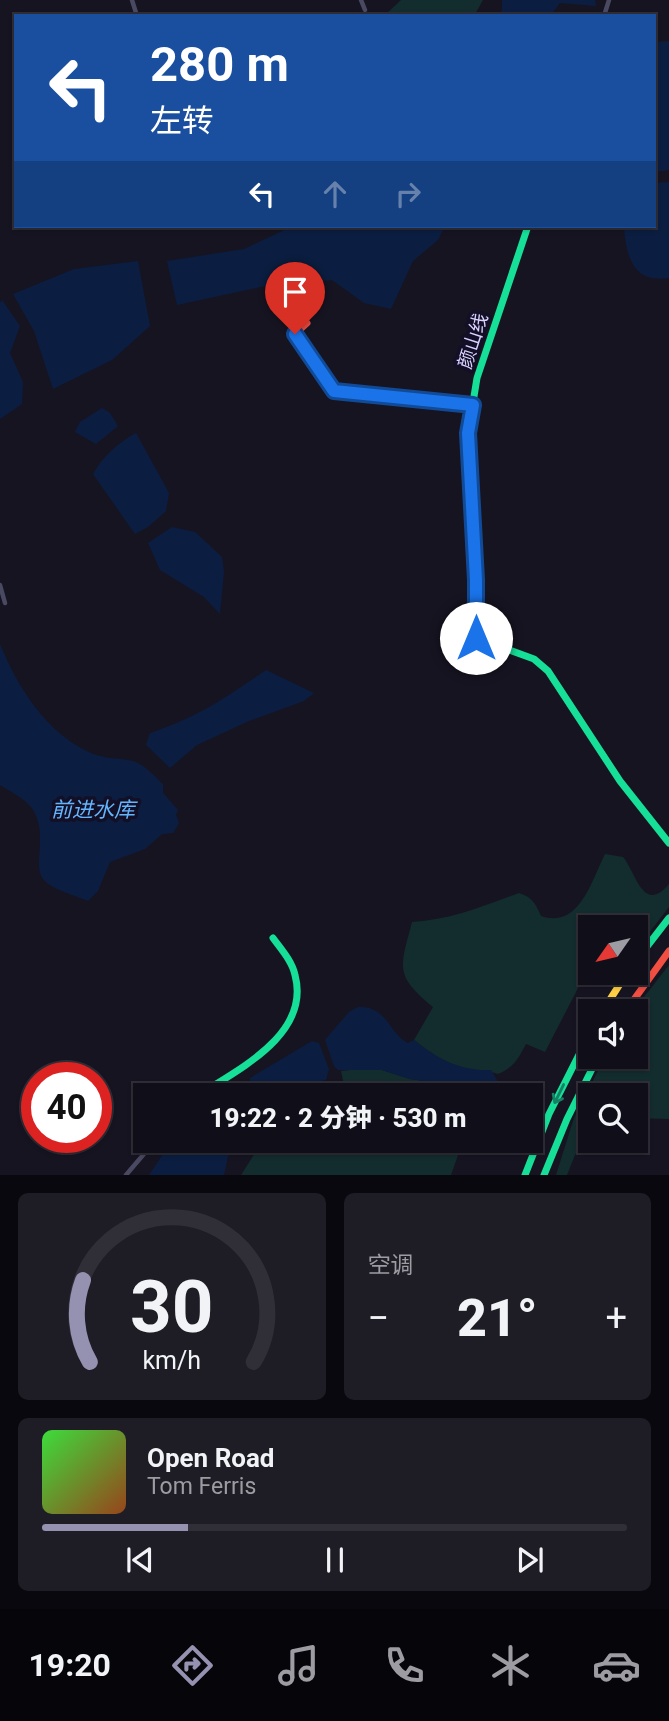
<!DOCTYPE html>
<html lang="zh">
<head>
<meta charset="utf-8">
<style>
  :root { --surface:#100f19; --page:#1e1d26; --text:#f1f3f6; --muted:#9c9ca2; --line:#302f38; --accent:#9591b1 }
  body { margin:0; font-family:Roboto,"Noto Sans SC",sans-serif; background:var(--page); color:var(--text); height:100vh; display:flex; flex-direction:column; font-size:26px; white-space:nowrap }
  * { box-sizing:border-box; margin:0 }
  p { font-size:23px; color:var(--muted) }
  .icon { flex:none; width:38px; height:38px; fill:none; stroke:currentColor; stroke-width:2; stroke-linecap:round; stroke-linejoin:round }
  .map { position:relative; height:1175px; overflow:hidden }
  .drawer { display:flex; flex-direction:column; gap:18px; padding:18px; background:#09080e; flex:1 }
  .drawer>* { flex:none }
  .guide { position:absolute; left:14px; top:14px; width:642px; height:214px; border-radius:0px; box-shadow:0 2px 5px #0004,0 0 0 2px var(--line); background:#1a4fa0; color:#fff; overflow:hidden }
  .needle { width:46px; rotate:236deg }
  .controls { position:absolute; left:578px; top:915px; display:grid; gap:14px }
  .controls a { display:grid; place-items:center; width:70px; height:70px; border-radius:0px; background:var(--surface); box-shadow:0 2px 5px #0004,0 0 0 2px var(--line); font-size:35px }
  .speed { position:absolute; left:21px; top:1062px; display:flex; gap:14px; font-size:35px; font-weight:700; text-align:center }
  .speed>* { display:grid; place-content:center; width:91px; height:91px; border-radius:50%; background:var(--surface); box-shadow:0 2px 5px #0004,0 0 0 2px var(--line); line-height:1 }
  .speed .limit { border:10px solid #d22; background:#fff; color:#111 }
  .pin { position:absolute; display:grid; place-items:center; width:60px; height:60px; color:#fff; margin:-72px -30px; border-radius:50% 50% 50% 0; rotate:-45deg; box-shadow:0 0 7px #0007 }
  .pin .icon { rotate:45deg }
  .me { position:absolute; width:77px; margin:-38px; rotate:0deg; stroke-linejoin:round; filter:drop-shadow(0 0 5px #0008) }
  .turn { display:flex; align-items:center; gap:24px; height:147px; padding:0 21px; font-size:32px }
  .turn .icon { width:91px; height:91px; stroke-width:2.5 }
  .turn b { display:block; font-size:49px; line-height:60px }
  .lanes { display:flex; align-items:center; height:66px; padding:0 21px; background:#0003; justify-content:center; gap:35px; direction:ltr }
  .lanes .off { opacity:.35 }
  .big { font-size:52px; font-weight:800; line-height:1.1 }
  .drawer .card { flex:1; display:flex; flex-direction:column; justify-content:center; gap:10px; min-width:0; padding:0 24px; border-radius:10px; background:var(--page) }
  .drawer .dial { align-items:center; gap:0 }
  .dial svg { height:182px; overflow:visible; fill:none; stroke:var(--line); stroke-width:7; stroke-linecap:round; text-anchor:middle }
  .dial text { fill:var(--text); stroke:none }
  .song { display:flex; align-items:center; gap:21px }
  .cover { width:84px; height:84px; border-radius:10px; background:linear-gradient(135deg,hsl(120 70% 55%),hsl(20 70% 35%)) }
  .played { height:7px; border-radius:4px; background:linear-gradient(90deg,var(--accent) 25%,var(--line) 25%) }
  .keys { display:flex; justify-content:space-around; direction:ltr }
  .heat { display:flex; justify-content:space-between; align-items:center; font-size:38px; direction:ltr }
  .drawer .tiles { flex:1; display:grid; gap:18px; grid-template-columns:1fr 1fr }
  .card:last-child { grid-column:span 2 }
  .trip { position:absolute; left:133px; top:1083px; width:410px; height:70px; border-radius:0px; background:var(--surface); box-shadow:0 2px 5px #0004,0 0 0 2px var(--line); font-weight:800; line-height:70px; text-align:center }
  .menu { display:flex; height:112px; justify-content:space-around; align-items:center; background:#06060a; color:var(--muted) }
  .menu .icon { width:49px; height:49px }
  .menu .selected { color:var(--accent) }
  .menu b { font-size:32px; color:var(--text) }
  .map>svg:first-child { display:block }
</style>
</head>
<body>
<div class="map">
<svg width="669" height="1175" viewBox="0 0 669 1175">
  <rect width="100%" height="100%" fill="#161421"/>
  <!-- green -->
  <g fill="#132c2d">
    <polygon points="401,0 483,0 474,16 384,16"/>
    <path d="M605,854l18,3c13,15 20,58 46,27v23l-34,44v-23h-45v37l-45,87 -19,-8c-7,14 -13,24 -28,30 -11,-4 -22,-3 -34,-6 -19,-5 -35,-16 -50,-28l19,-33c-39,-32 -33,-39 -21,-85 38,-2 71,-16 107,-29 13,4 17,11 22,23 38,13 50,-34 64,-62z"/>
    <polygon points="669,965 669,1119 635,1118 635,1096 590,1096 590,1130 575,1155 567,1175 556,1175 574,1118 605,1057 635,1057 635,1012 633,1011"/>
    <polygon points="360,1069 382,1070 410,1079 424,1081 455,1095 334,1096 332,1090 344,1085 341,1071"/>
    <polygon points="267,1141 463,1141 451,1175 241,1175 255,1153"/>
  </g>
  <!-- water -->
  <g fill="#0b1e41">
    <polygon points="502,0 595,0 596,6 560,3 550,16 498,16 502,10"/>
    <polygon points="669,41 669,170 655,172 655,42"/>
    <path d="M669,182v96c-35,5 -42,-19 -45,-49l1,-3h29l1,-43z"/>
    <polygon points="293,226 445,226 438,240 413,261 391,309 364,303 332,280 265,286 177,305 167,261 244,249"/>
    <polygon points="138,261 150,326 112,360 53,389 34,331 13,294 74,269"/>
    <polygon points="2,300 20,326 10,353 23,382 22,404 0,419 0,303"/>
    <polygon points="102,408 110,413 118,426 96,444 75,432 80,422"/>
    <path d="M136,433l33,60 -3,18 -18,16 -13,7 -42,-60c10,-18 26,-32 43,-41z"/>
    <polygon points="172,527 195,532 222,557 224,572 220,614 204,597 160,570 148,543"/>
    <path d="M0,644c18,44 46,89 91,109 14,6 28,5 42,8 11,3 22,16 30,23v9l15,17 -2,5 3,8 -6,10 -11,1 -17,15 -35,13 -12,29 -10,10c-14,-6 -35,-11 -44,-21 -13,-13 6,-49 -13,-73 -7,-9 -22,-16 -31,-22z"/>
    <path d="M266,670l48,23 -10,8 -55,20 -52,24 -27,23 -24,-23 4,-12c49,-16 75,-35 116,-63z"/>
    <path d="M358,1007c30,-1 30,26 50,36l6,-3c23,19 46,31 77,30l6,10 -4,15h-38l-31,-14 -14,-2 -28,-9h-44l-4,-4 -9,-26 24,-28z"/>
    <polygon points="312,1041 319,1043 329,1069 326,1080 310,1083 281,1095 257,1095 250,1087 250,1078"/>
    <polygon points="172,1141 236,1141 228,1156 224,1175 149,1175"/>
  </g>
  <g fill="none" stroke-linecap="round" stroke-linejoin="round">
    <!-- street -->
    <g stroke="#4a4962" stroke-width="4.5">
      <polyline points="132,0 137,16"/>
      <polyline points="361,0 365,10"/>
      <polyline points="604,16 609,0"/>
      <polyline points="0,585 5,603"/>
      <polyline points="126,1175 155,1141"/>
    </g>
    <!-- fast -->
    <g stroke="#16e098" stroke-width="7">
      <polyline points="528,226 477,378 468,433 476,580 476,638 534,659 548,671 620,781 669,843"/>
      <polyline points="635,962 669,918"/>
      <path d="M197,1096c40,-26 114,-61 98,-121 -3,-14 -14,-26 -22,-37"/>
      <polyline points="525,1175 549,1114 590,1033"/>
      <polyline points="544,1175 567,1119 598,1057"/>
    </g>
    <!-- slow -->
    <polyline stroke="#ffcf43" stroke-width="7" points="602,1012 627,973"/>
    <!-- jam -->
    <g stroke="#f24e42" stroke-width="7">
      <polyline points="307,323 295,334 334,391 473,406"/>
      <polyline points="625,1012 669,951"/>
    </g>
  </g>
  <!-- one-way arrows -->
  <defs><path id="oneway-shaft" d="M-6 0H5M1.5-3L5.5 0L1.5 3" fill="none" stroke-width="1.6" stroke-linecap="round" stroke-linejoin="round" transform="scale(1.75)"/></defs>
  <use stroke="#158265" href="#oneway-shaft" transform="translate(559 1094) rotate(116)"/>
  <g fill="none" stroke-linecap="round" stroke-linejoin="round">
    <defs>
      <polyline id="route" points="295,334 334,391 473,405 468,433 476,580 476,638"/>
    </defs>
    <!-- route casing -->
    <use href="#route" stroke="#114b97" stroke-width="18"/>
    <!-- route -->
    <use href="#route" stroke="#1a73e8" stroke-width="12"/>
  </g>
  <g text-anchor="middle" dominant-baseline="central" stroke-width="7" stroke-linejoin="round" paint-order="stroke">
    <!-- street labels -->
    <g font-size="19" fill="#d9d4ff" stroke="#130f26">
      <text transform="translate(473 341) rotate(-72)">颜山线</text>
    </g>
    <!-- water labels -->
    <g font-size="21" font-style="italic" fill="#62b6ff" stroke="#130f26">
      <text x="93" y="810">前进水库</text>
    </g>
  </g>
</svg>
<div class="controls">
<a><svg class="needle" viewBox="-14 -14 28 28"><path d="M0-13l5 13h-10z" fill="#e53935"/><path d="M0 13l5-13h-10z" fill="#9c9ca2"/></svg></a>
<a><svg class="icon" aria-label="sound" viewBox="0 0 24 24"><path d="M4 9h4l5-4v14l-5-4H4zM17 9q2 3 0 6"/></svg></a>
<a><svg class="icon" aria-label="search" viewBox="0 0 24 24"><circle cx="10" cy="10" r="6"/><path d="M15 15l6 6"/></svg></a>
</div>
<div class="speed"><div class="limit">40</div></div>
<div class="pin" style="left:295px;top:334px;background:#d93025"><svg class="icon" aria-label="arrive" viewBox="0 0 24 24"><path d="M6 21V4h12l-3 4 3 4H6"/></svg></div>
<svg class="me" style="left:476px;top:638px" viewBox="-20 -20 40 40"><circle r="19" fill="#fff"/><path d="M0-13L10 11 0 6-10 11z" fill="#1a73e8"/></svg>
<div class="trip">19:22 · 2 分钟 · 530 m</div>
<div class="guide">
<div class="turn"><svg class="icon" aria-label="left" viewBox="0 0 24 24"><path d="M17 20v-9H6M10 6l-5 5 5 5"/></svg><div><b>280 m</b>左转</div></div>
<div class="lanes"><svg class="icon" aria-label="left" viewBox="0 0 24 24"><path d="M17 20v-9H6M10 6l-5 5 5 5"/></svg><svg class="icon off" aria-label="ahead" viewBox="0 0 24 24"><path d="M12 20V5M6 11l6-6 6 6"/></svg><svg class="icon off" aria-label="right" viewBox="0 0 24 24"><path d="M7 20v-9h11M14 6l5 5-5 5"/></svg></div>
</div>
</div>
<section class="drawer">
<div class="tiles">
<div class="card dial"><svg viewBox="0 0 100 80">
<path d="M14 69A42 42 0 1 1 86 69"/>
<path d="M14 69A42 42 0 0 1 11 33" stroke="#9591b1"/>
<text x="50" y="56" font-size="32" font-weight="700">30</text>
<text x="50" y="72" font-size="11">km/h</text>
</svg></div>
<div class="card"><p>空调</p>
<div class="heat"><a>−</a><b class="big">21°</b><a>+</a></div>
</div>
<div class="card">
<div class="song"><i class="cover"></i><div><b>Open Road</b><p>Tom Ferris</p></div></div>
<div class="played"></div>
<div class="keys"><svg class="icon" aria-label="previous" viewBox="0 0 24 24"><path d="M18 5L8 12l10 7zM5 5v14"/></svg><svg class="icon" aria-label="pause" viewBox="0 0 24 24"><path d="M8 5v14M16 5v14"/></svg><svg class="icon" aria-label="next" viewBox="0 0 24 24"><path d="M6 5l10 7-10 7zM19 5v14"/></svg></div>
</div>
</div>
</section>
<nav class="menu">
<b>19:20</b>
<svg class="icon selected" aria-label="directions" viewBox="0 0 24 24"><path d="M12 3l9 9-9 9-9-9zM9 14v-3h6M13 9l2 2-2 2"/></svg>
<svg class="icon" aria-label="music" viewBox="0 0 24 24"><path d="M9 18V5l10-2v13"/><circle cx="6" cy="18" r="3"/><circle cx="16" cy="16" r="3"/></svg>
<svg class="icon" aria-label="phone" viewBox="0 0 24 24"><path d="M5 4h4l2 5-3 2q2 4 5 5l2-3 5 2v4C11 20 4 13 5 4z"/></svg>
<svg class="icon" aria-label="climate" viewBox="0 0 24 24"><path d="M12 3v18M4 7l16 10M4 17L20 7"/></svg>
<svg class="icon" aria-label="car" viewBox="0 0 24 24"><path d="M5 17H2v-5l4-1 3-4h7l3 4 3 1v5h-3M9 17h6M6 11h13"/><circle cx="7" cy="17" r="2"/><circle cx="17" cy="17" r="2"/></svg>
</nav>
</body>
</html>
